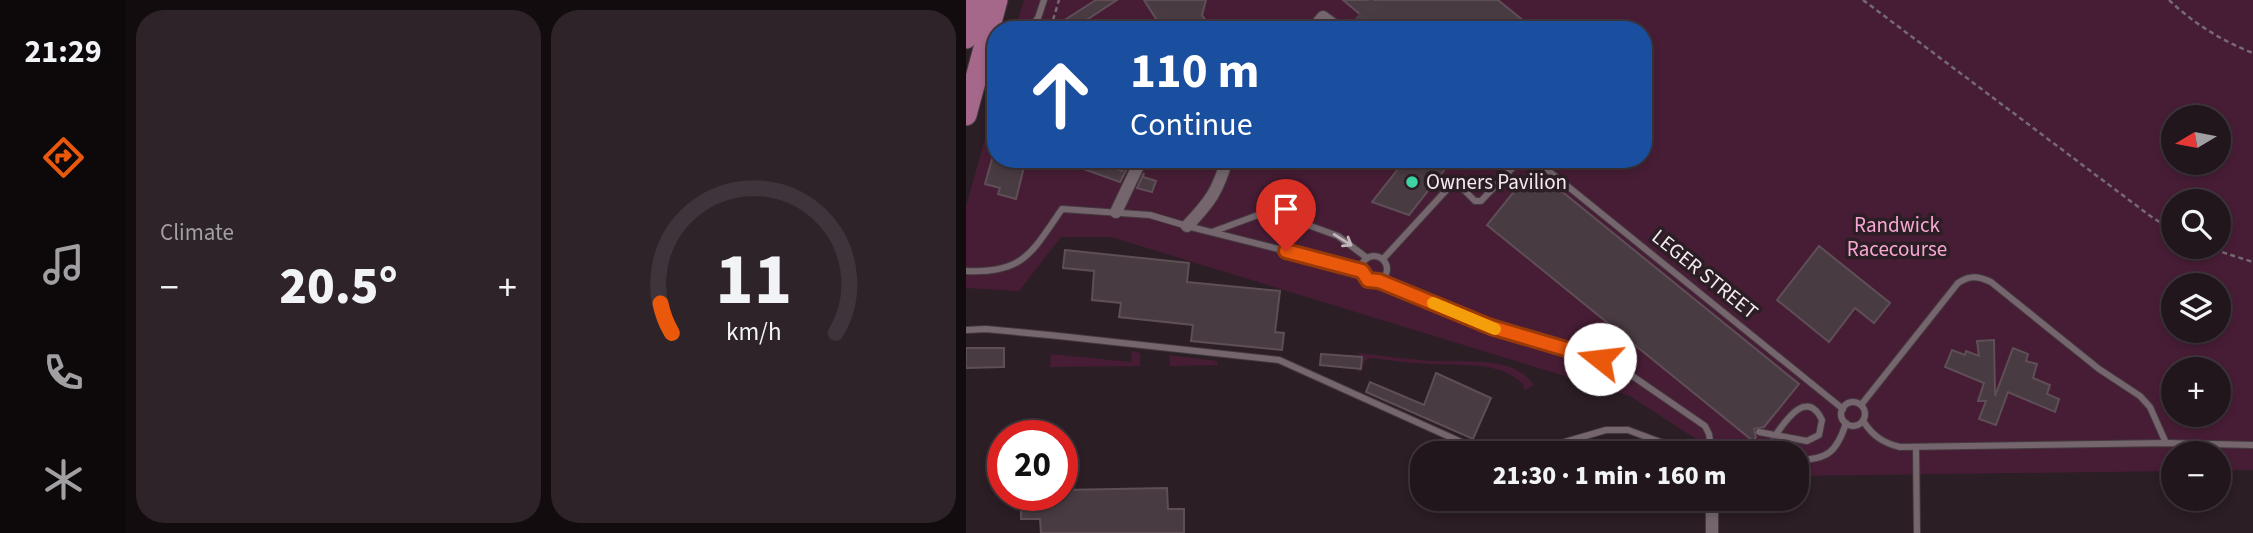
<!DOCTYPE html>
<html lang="en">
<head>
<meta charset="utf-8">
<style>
  :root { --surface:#20161c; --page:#2d2329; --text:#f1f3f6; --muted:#a29fa3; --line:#3d353b; --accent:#ea580c }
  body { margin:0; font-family:"Source Sans 3",sans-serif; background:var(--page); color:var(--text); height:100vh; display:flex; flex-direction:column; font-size:26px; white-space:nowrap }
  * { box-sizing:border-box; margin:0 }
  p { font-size:23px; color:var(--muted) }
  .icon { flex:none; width:38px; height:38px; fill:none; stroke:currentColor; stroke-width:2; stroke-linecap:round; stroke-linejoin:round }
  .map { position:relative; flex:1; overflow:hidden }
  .details { display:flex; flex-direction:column; gap:10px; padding:10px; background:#120c0f; width:840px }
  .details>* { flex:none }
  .guide { position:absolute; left:21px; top:21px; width:665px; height:147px; border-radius:28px; box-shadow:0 4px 10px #0003,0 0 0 2px var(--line); background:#1a4fa0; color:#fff; overflow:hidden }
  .needle { width:46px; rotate:260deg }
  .tools { position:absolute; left:1195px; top:105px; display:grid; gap:14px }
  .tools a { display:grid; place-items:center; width:70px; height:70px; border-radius:50%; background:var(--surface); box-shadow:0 4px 10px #0003,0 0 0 2px var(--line); font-size:35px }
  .speed { position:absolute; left:21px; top:420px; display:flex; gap:14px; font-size:35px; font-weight:700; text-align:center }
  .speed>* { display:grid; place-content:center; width:91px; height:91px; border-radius:50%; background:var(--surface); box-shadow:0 4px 10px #0003,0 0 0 2px var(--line); line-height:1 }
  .speed .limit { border:10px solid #d22; background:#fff; color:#111 }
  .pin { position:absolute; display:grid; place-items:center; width:60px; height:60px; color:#fff; margin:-72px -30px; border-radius:50% 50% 50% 0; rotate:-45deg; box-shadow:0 0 7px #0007 }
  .pin .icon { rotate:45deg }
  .me { position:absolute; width:77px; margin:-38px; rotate:286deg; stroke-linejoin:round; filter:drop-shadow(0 0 5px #0008) }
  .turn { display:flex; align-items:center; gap:24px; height:147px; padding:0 28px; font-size:32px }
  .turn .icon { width:91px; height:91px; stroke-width:2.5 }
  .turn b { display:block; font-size:49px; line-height:60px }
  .big { font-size:52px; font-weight:800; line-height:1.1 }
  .details .card { flex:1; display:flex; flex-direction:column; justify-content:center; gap:10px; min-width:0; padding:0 24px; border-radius:28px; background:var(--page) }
  .details .dial { align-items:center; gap:0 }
  .dial svg { height:182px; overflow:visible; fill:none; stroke:var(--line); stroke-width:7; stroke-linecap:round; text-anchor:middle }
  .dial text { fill:var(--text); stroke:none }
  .heat { display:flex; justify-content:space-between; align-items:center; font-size:38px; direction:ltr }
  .details .tiles { flex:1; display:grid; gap:10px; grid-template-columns:repeat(2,1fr) }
  .trip { position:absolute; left:444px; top:441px; width:399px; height:70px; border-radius:28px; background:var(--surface); box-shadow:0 4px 10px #0003,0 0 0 2px var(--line); font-weight:800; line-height:70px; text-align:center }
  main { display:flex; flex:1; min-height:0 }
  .dock { display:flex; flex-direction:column; width:126px; justify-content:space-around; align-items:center; background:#0d090b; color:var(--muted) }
  .dock .icon { width:49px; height:49px }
  .dock .selected { color:var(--accent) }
  .dock b { font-size:32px; color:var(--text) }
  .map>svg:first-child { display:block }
</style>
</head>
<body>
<main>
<nav class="dock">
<b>21:29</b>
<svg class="icon selected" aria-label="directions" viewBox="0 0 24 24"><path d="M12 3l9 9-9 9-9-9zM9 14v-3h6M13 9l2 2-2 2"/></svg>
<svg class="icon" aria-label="music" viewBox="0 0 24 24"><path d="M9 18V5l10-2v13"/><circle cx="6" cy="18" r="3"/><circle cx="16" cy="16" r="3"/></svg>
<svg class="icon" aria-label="phone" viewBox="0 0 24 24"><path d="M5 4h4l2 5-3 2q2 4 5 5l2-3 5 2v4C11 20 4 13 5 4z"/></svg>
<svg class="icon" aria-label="climate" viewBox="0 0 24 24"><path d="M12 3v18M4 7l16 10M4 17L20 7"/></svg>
</nav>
<section class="details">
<div class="tiles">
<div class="card"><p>Climate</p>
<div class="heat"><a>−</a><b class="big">20.5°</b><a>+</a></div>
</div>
<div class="card dial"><svg viewBox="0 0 100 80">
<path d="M14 69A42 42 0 1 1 86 69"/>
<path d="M14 69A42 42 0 0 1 9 56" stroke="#ea580c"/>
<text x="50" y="56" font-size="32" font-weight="700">11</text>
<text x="50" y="72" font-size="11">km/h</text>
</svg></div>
</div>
</section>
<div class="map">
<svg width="1287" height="533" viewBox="0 0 1287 533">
  <rect width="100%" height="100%" fill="#2b1e25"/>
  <!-- green -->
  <g fill="#471d35" fill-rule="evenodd">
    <path d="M58,0h1229v470h-34v-17h-45l-1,18 -376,5v-23h-107v-3l9,-9 -69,-45 -519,-159h-50l-42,54 -53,-3v-82l30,-106v59h647v-129h-628zM1208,117h45v46h-45zM1208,201h45v46h-45zM1208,285h45v46h-45zM1208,369h45v46h-45z"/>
    <polygon points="166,351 174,353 174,366 84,367 85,354 165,362"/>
    <path d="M393,353c24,3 48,6 71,8 32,2 83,-7 104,24l-10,5 -1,-6c-25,-24 -62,-18 -93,-20 -20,-1 -40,-4 -60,-6l-6,4 -3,10 -4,-1z"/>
    <polygon points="203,355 251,361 252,365 204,366"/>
  </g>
  <!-- building -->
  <g fill="#493b42" stroke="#5e4f57" stroke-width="2">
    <polygon points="130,0 151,0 105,30 96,30 97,21"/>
    <polygon points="178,0 240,0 236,15 246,30 218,30 194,25"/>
    <polygon points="377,0 532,0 569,30 413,30"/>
    <polygon points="26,159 60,159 50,199 32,194 34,188 19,184"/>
    <polygon points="95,159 124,159 156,171 158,166 162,167 154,182 95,161"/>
    <polygon points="440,159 487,159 443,215 406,202"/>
    <polygon points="567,168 833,384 798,427 788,429 790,437 787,441 521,225"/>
    <polygon points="178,173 177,177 190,181 186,192 171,188"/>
    <polygon points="853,246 924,303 908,323 889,308 863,342 811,300"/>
    <polygon points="99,250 223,263 221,282 314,291 309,332 318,333 316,350 225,341 227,325 153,317 155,303 126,300 128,271 97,268"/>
    <polygon points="1028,340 1029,396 1047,348 1062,354 1060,361 1071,364 1067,378 1084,385 1081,394 1093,399 1089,412 1042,392 1030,425 1013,419 1020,401 1012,401 1018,383 979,367 986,350 999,355 1000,351 1013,356 1011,341"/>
    <polygon points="0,348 38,348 38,367 0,368"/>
    <polygon points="355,354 396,357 395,369 354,365"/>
    <polygon points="470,373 525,398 507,439 400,392 404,382 458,405"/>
    <polygon points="201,488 202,509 218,509 218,533 75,533 74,519 55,519 55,495 96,495 96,490"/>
  </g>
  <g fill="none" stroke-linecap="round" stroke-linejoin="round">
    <!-- street-tunnel -->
    <polyline stroke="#493d44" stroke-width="12" stroke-dasharray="12 6" stroke-linecap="butt" points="391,26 411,0"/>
    <defs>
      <g id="lane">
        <polyline points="62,30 72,18 78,0"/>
        <polyline points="568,159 877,409"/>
        <polyline points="246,232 292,215 312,214 372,236 401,258"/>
        <circle cx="408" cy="269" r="13"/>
        <polyline points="417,259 486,184 491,183 509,201 515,201 555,159"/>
        <path d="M0,271c58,3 66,-19 96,-62l88,6 37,11 175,44"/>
        <polyline points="413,281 525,327 646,362 739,426 743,434 745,447"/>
        <polyline points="0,330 20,329 93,336 313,360 504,446 526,453"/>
        <circle cx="887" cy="414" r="12"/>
        <path d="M895,405l97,-122c12,-8 20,-7 33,-1l108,87 41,27 10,11 16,36"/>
        <path d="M897,421c10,15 20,22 37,26l266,-4 87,2"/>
        <polyline points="950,447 951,533"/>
        <polyline points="561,453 640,430 662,430 724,453"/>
        <polyline points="801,453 811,433"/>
        <path d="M831,460c30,0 40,-8 49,-37"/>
      </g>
      <g id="street">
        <polyline points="346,30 357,17 375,30"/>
        <polyline points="387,30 391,26"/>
        <polyline points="150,212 173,164 192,159"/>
        <path d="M221,226c23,-24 31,-35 40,-67"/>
        <polyline points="736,453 745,447 753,449 757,453"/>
        <polyline points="746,499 746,533"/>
      </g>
      <g id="primary">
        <polyline points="0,38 11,0"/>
        <polyline points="0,115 31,0"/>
      </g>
    </defs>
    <!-- lane casing -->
    <use href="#lane" stroke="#453a40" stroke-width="8"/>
    <!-- street casing -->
    <use href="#street" stroke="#453a40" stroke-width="14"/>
    <!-- primary casing -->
    <use href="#primary" stroke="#453a40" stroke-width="23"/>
    <!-- path -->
    <g stroke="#756a70" stroke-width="2.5" stroke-dasharray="5 3.5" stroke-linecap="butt">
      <polyline points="897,0 1187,218 1208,230"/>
      <path d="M1203,0c24,23 53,41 84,53"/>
      <polyline points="87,20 93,0"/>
      <polyline points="1240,247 1287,262"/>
    </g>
    <!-- lane -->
    <use href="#lane" stroke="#75666e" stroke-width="6"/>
    <!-- street -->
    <use href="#street" stroke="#75666e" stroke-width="12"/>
    <!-- primary -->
    <use href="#primary" stroke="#a5688a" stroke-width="21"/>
    <defs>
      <path id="lane-bridge" d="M793,432l48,9 12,-6 3,-15c-14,-30 -34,-3 -45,13"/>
    </defs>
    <!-- lane-bridge casing -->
    <use href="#lane-bridge" stroke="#453a40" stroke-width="8" stroke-linecap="butt"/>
    <!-- lane-bridge -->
    <use href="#lane-bridge" stroke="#75666e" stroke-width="6"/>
  </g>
  <!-- one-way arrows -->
  <defs><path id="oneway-shaft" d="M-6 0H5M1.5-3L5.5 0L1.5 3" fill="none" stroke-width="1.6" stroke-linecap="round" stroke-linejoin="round" transform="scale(1.75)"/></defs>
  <use stroke="#c2b6bd" href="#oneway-shaft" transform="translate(377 240) rotate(32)"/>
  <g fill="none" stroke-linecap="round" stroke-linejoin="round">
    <defs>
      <polyline id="route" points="320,251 396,271 402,280 413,281 525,327 634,359"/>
    </defs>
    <!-- route casing -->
    <use href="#route" stroke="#983908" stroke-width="18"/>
    <!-- route -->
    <use href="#route" stroke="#ea580c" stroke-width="12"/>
    <!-- slow -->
    <polyline stroke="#f59e0b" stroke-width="12" points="467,303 529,329"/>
  </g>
  <!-- markers -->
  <circle fill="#3ed4a3" stroke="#2b1e25" stroke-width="2.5" cx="446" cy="182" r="7"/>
  <g text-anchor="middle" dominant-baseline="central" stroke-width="7" stroke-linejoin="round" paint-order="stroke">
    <!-- poi labels -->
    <g font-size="21" fill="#f5ecf1" stroke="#2b1e25" text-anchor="start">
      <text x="460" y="182">Owners Pavilion</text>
    </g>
    <!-- park labels -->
    <g font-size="21" fill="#f8a6d2" stroke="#2b1e25">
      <text x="931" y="225">Randwick<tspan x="931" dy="24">Racecourse</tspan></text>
    </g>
    <!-- street labels -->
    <g font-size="21" fill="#f5ecf1" stroke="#2b1e25">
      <text transform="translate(739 274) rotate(39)">LEGER STREET</text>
    </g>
  </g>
</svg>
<div class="tools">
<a><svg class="needle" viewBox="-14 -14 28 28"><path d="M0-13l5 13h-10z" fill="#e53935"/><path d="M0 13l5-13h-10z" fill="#a29fa3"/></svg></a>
<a><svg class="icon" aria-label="search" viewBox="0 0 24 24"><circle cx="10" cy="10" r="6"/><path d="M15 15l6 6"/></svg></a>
<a><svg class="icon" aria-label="layers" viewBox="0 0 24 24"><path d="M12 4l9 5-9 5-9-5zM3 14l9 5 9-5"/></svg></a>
<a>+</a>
<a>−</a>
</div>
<div class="speed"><div class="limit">20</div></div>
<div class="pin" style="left:320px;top:251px;background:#d93025"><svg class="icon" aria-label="arrive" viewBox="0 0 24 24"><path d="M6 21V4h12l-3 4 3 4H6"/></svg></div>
<svg class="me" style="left:634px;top:359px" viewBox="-20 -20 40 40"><circle r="19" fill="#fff"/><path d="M0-13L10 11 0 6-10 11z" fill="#ea580c"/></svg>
<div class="trip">21:30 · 1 min · 160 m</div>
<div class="guide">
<div class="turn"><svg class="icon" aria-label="ahead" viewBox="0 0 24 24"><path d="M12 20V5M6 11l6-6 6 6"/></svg><div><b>110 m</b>Continue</div></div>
</div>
</div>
</main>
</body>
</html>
